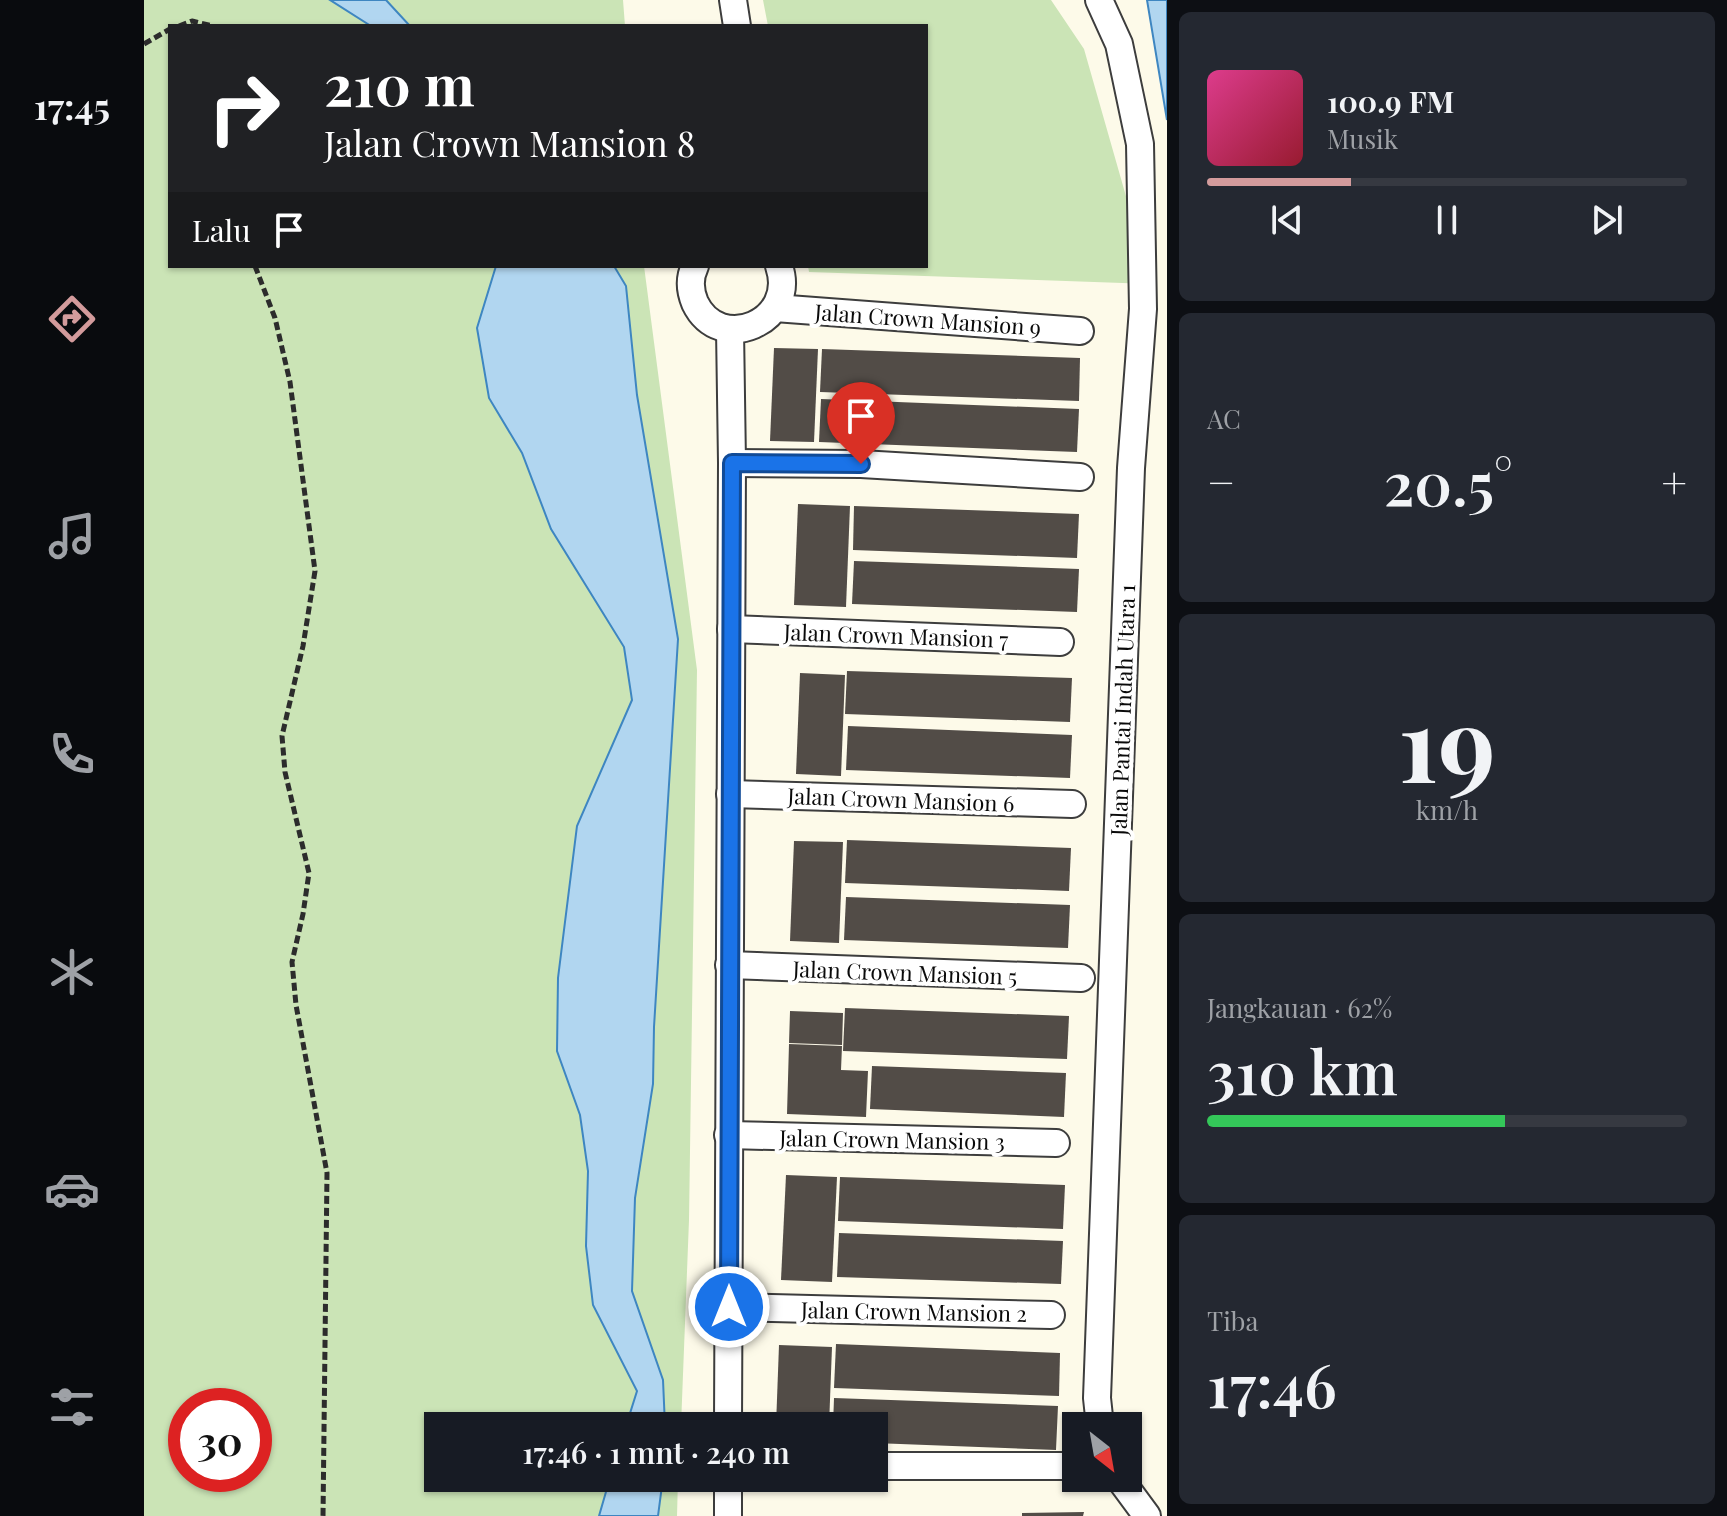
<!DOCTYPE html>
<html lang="id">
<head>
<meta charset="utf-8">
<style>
  :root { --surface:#171b24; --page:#242831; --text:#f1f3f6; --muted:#9ea1a6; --line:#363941; --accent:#d39b9c }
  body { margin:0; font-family:"Playfair Display",serif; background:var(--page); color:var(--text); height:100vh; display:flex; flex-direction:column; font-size:30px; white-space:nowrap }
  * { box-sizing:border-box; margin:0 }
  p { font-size:26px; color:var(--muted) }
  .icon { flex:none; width:44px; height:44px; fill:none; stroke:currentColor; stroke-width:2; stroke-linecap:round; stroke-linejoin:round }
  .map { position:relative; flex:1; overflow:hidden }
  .drawer { display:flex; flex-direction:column; gap:12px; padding:12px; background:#0d0f14; width:560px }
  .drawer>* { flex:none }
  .banner { position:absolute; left:24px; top:24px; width:760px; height:244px; border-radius:0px; box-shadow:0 2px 6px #0004; background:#202124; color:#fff; overflow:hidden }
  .needle { width:52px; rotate:149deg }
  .fabs { position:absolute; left:918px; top:1412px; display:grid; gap:16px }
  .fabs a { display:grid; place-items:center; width:80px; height:80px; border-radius:0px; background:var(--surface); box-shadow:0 2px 6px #0004; font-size:40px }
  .speed { position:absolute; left:24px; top:1388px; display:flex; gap:16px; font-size:40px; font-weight:700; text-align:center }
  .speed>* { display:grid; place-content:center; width:104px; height:104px; border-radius:50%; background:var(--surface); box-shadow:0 2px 6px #0004; line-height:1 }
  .speed .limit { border:12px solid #d22; background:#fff; color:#111 }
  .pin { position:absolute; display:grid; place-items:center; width:68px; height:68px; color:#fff; margin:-82px -34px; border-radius:50% 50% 50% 0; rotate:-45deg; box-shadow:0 0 8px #0007 }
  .pin .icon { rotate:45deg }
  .me { position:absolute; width:88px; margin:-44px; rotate:0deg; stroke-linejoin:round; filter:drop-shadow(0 0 6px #0008) }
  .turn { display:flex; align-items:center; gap:28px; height:168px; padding:0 24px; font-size:36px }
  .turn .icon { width:104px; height:104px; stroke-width:2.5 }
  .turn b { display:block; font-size:56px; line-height:68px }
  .then { display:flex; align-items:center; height:76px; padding:0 24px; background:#0003; gap:16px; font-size:30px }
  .big { font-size:60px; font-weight:600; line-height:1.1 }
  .drawer .card { flex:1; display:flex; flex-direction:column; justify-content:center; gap:12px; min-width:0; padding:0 28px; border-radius:12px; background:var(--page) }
  .drawer .dial { align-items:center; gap:0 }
  .dial b { font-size:104px; line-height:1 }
  .song { display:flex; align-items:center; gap:24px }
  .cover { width:96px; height:96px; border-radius:12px; background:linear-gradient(135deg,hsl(330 70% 55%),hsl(350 70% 35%)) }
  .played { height:8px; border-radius:4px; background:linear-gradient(90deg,var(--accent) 30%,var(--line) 30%) }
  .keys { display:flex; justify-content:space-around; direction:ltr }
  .heat { display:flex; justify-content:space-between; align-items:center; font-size:44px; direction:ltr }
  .charge { height:12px; border-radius:6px; background:linear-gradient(90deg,#34c759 62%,var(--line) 0) }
  .trip { position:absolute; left:280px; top:1412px; width:464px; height:80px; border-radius:0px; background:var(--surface); box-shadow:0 2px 6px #0004; font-weight:600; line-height:80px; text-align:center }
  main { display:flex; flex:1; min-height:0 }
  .dock { display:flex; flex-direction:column; width:144px; justify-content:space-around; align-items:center; background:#090b0e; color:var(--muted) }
  .dock .icon { width:56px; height:56px }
  .dock .current { color:var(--accent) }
  .dock b { font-size:36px; color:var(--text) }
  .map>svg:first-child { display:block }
</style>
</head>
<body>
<main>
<nav class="dock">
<b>17:45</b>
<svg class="icon current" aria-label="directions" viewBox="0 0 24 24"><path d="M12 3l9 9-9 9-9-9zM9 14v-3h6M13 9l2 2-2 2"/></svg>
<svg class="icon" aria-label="music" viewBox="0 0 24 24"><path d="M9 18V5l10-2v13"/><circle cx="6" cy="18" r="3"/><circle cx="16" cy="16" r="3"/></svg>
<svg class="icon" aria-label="phone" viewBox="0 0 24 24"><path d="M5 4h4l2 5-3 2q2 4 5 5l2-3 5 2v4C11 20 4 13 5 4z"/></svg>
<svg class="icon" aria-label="climate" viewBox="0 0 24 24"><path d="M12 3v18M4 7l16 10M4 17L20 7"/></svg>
<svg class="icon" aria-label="car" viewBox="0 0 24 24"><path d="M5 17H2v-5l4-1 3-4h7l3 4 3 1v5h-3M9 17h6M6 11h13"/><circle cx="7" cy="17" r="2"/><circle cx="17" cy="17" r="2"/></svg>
<svg class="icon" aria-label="filters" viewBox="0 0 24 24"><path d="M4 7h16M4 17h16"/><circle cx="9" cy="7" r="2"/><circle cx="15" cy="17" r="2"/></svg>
</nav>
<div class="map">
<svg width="1023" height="1516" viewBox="0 0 1023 1516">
  <rect width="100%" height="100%" fill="#fdfae9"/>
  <!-- green -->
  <g fill="#cbe4b6" fill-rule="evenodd">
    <path d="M0,0h479l2,26h-455v240h474l53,404 -8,550 -8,206h-243v52h240l-1,38h-533zM42,1406h68v68h-68z"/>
    <polygon points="619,0 907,0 940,49 1007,284 665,272 664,266 782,266 782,26 624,26"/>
  </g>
  <!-- water -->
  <g fill="#b1d6f0" stroke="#3e86c1" stroke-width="2">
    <polygon points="186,0 242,0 266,26 227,26"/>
    <polygon points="1003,0 1023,0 1023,120"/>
    <polygon points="352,266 470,266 482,286 493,395 534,639 510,1027 509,1084 491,1198 488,1291 519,1380 521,1426 482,1426 493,1391 449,1305 442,1246 444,1171 436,1115 413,1051 414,978 433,826 488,700 480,647 407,529 378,453 345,398 333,328"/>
    <polygon points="466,1478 519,1478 514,1516 455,1516"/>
  </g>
  <!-- building -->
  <g fill="#524c47">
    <polygon points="630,348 674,349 670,442 626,441"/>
    <polygon points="678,349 936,358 935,401 676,392"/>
    <polygon points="677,399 935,409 933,452 675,442"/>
    <polygon points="654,504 706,506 702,607 650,605"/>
    <polygon points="710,506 935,514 933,558 709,550"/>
    <polygon points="710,561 935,569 933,612 708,604"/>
    <polygon points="703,671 928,678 926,722 701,714"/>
    <polygon points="656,673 701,675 697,776 652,774"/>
    <polygon points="704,726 928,735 926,778 702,770"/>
    <polygon points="703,840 927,848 925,891 701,883"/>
    <polygon points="650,841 699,842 695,943 646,941"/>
    <polygon points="702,897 926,905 924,948 700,940"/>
    <polygon points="701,1008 925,1016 923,1059 699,1051"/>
    <polygon points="646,1011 699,1013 698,1045 645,1043"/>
    <polygon points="645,1044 698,1046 697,1070 724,1071 722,1117 643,1114"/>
    <polygon points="728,1066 922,1073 920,1117 726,1109"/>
    <polygon points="642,1175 693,1177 688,1282 637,1280"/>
    <polygon points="696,1177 921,1185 919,1229 694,1221"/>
    <polygon points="695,1233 919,1241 917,1284 693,1277"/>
    <polygon points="692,1344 916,1353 915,1396 690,1388"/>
    <polygon points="635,1345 688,1347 685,1426 632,1426"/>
    <polygon points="690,1398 914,1406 912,1450 730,1443 730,1426 689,1426"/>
    <polygon points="940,1512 939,1516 878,1516 878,1513"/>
  </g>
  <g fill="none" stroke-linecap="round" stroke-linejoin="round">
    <defs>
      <g id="minor">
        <polyline points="589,0 593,26"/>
        <polyline points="955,0 975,44 996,144 999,309 987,468 953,1398 956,1426"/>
        <path d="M551,266c-6,12 -5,25 0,37 25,52 103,19 84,-37"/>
        <polyline points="631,308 936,331"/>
        <polyline points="588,463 717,464 936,477"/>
        <polyline points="587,629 916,642"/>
        <polyline points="586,794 928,804"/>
        <polyline points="585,965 937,978"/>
        <polyline points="584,1135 912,1143"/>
        <polyline points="585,1307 907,1315"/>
        <polyline points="584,1426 588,463 586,329"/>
        <polyline points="730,1466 921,1466"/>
        <polyline points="975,1478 1003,1516"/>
        <polyline points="584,1516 584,1478"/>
      </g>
    </defs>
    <!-- minor casing -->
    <use href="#minor" stroke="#3d3d3d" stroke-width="30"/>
    <!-- path -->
    <g stroke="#2c2c2c" stroke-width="5" stroke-dasharray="8 4" stroke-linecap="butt">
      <polyline points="35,26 48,21 69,26"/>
      <polyline points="0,44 26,29"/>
      <polyline points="111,266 131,318 146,382 171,571 159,646 138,736 141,772 165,873 159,914 148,962 152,1005 183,1173 179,1516"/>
    </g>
    <!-- minor -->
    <use href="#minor" stroke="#fff" stroke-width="26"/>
  </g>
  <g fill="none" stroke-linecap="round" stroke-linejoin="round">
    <defs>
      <polyline id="route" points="585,1307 588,463 717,464"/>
    </defs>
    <!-- route casing -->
    <use href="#route" stroke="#114b97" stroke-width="20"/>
    <!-- route -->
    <use href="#route" stroke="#1a73e8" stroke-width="14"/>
  </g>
  <g text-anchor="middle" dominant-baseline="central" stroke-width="8" stroke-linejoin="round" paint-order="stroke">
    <!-- street labels -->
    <g font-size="22" fill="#0a0a0a" stroke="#fff">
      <text transform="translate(784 319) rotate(4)">Jalan Crown Mansion 9</text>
      <text transform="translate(752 635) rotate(2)">Jalan Crown Mansion 7</text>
      <text transform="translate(978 710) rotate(-88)">Jalan Pantai Indah Utara 1</text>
      <text transform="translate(757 799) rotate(2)">Jalan Crown Mansion 6</text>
      <text transform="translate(761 972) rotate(2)">Jalan Crown Mansion 5</text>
      <text transform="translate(748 1139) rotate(1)">Jalan Crown Mansion 3</text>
      <text transform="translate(770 1311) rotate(1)">Jalan Crown Mansion 2</text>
    </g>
  </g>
</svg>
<div class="fabs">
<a><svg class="needle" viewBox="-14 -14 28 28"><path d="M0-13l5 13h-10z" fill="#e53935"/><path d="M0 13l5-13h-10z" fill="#9ea1a6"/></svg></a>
</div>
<div class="speed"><div class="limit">30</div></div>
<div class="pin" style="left:717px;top:464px;background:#d93025"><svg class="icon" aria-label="arrive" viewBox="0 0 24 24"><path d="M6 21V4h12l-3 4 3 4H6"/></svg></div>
<svg class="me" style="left:585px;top:1307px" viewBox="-20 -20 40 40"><circle r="17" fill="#1a73e8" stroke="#fff" stroke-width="3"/><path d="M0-11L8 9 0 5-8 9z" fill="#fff"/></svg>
<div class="trip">17:46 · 1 mnt · 240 m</div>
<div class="banner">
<div class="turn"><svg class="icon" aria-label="right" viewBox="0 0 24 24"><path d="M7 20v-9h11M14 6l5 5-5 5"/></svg><div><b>210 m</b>Jalan Crown Mansion 8</div></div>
<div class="then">Lalu<svg class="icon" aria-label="arrive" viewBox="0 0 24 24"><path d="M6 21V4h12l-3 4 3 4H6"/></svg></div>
</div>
</div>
<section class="drawer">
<div class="card">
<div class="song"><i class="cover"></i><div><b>100.9 FM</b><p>Musik</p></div></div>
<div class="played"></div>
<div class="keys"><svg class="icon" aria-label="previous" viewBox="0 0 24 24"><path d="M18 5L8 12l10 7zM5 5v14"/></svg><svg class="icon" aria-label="pause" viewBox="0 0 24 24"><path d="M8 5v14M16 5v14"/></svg><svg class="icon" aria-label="next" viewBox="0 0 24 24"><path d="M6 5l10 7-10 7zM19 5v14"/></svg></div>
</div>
<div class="card"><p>AC</p>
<div class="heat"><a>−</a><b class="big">20.5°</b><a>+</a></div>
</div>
<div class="card dial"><b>19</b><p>km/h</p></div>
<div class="card"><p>Jangkauan · 62%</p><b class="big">310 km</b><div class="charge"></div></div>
<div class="card"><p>Tiba</p><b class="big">17:46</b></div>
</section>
</main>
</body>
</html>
